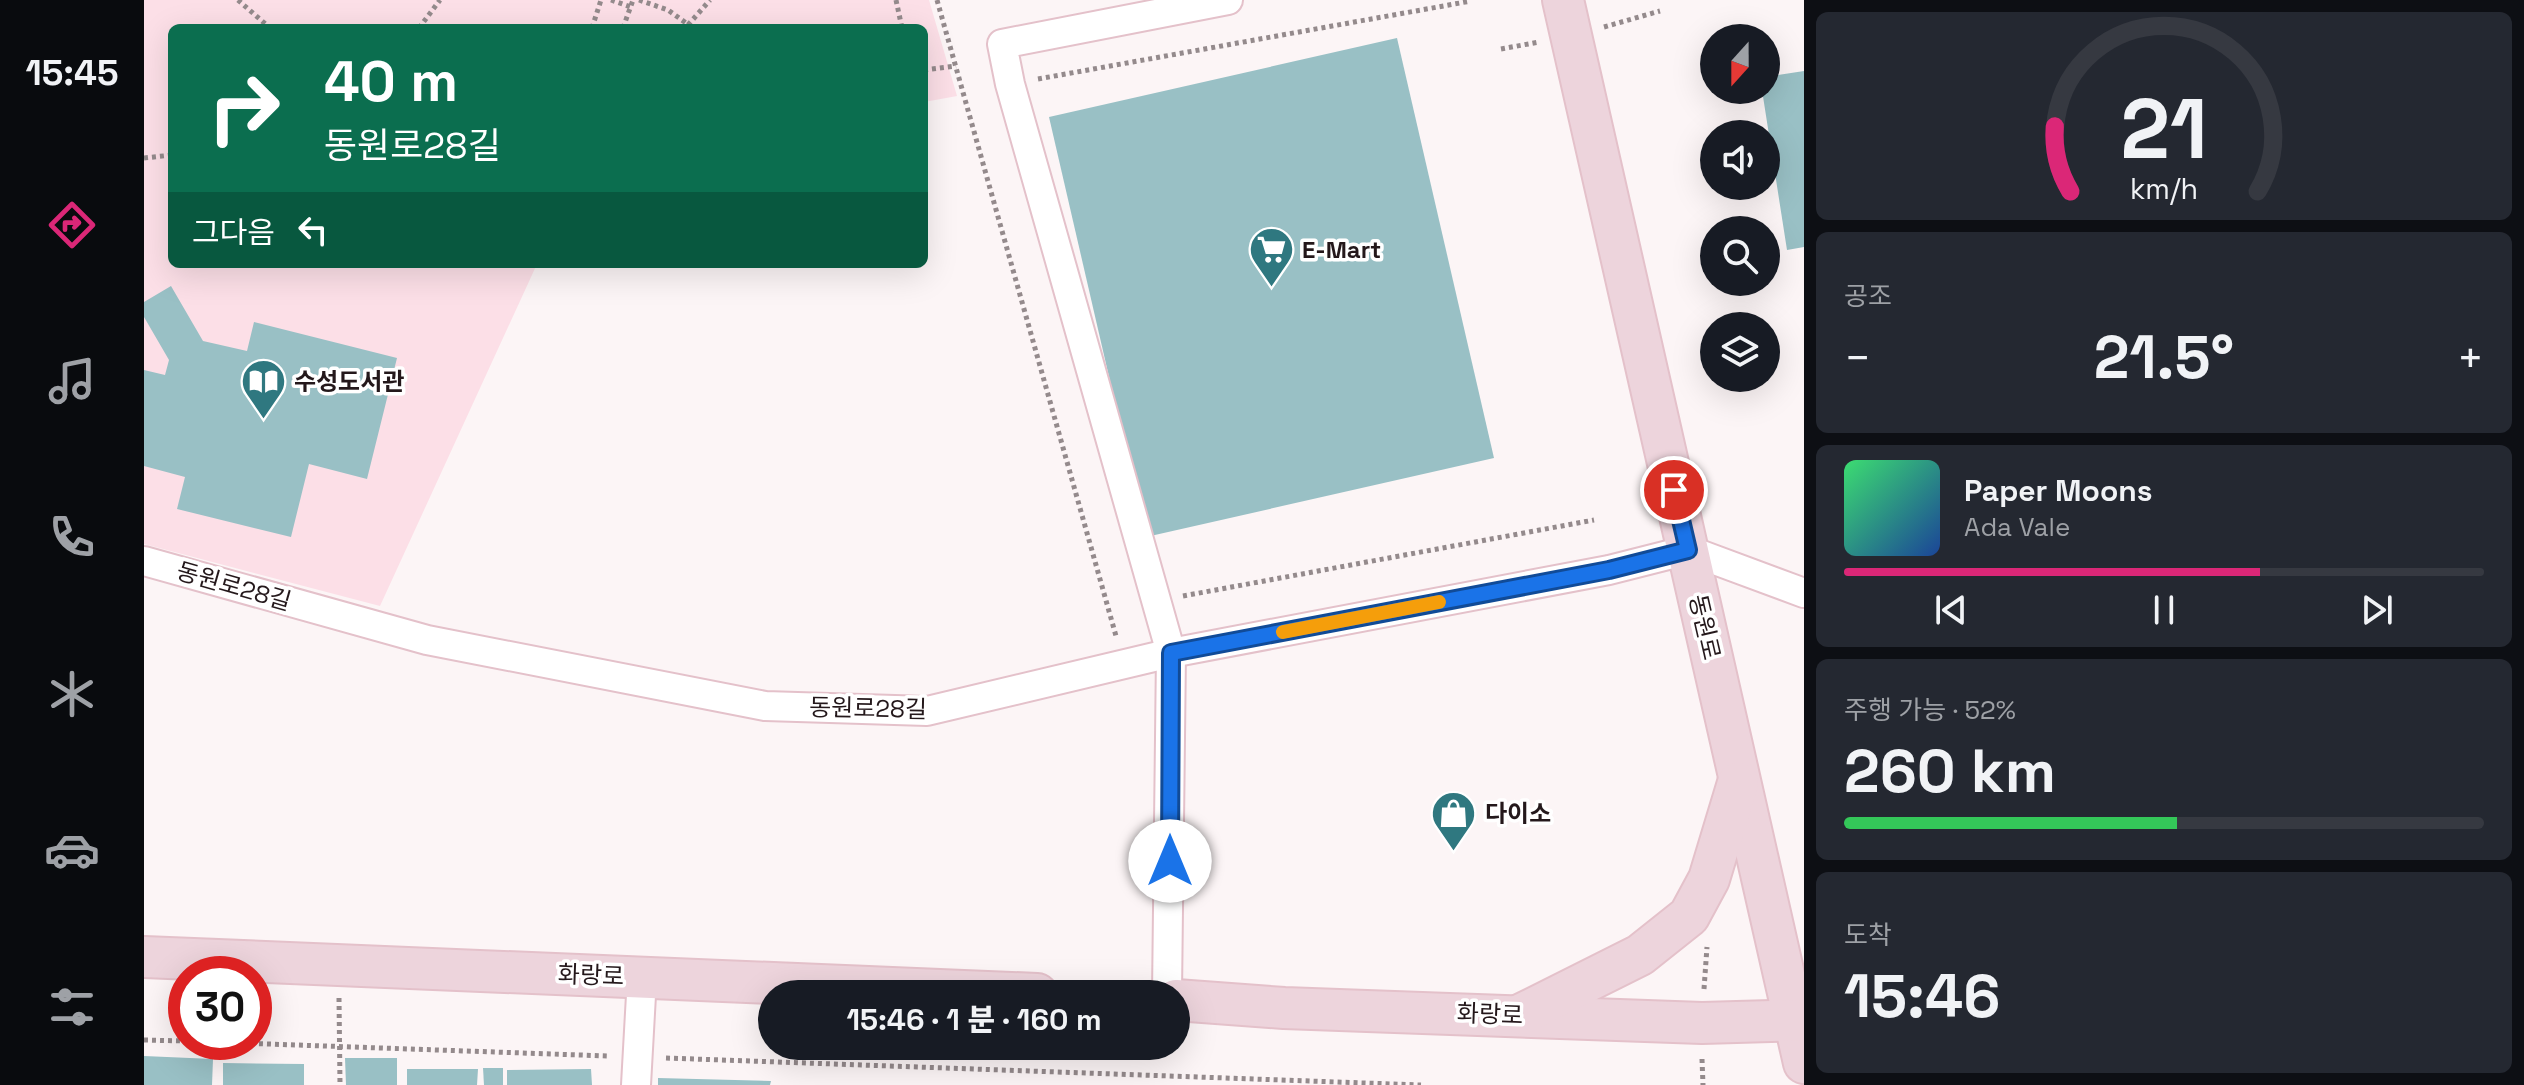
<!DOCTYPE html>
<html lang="ko">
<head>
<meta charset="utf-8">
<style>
  :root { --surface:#171b24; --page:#242831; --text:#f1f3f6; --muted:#9ea1a6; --line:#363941; --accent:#db2777 }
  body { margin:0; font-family:"Space Grotesk","Noto Sans KR",sans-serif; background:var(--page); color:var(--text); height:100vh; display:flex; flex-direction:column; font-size:30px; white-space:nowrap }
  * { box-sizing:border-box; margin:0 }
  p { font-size:26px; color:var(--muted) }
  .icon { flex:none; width:44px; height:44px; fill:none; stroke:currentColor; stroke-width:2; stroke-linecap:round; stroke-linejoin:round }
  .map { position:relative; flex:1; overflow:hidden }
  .drawer { display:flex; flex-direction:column; gap:12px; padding:12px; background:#0d0f14; width:720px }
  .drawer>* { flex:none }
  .hud { position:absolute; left:24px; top:24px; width:760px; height:244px; border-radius:12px; box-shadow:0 8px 32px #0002; background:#0b6e4f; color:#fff; overflow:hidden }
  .needle { width:52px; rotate:201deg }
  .controls { position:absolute; left:1556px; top:24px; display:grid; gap:16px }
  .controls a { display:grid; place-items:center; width:80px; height:80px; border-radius:50%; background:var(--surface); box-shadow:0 8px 32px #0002; font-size:40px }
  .speed { position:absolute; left:24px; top:956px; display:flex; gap:16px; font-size:40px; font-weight:700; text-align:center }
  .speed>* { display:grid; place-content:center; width:104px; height:104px; border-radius:50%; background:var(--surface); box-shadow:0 8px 32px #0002; line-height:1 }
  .speed .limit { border:12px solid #d22; background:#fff; color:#111 }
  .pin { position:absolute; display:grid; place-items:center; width:68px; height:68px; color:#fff; margin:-34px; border:4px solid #fff; border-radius:50%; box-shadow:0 2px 8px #0007 }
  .me { position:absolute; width:88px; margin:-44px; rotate:0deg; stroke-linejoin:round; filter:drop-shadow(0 0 6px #0008) }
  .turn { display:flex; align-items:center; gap:28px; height:168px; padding:0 24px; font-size:36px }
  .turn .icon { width:104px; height:104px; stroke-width:2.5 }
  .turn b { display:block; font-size:56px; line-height:68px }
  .then { display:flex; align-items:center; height:76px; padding:0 24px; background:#0003; gap:16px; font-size:30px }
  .big { font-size:60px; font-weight:800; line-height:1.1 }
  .drawer .tile { flex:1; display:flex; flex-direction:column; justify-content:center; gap:12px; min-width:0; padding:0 28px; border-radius:12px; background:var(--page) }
  .drawer .dial { align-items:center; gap:0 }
  .dial svg { height:208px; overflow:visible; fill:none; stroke:var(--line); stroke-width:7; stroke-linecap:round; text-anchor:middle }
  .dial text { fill:var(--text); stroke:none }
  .song { display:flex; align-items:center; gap:24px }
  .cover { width:96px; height:96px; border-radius:12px; background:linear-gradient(135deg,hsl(140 70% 55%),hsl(220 70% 35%)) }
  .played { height:8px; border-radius:4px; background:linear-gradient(90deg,var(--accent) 65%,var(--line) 65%) }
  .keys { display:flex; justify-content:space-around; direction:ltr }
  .heat { display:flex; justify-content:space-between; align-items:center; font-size:44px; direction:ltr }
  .charge { height:12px; border-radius:6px; background:linear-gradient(90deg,#34c759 52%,var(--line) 0) }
  .trip { position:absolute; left:614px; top:980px; width:432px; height:80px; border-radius:40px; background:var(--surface); box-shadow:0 8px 32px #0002; font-weight:800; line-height:80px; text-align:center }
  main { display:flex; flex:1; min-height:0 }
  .tabs { display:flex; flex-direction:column; width:144px; justify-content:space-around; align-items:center; background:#090b0e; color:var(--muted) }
  .tabs .icon { width:56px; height:56px }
  .tabs .selected { color:var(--accent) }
  .tabs b { font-size:36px; color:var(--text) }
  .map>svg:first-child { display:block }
</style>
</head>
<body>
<main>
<nav class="tabs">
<b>15:45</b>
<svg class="icon selected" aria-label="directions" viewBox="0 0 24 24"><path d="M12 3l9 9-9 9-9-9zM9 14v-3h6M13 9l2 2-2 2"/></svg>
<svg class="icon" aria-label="music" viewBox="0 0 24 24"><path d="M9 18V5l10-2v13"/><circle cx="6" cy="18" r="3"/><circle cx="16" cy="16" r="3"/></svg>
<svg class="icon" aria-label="phone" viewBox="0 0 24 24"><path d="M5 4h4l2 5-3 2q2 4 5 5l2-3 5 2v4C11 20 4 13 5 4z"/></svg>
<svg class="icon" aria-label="climate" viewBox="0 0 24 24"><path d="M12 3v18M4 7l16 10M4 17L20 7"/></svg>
<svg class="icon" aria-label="car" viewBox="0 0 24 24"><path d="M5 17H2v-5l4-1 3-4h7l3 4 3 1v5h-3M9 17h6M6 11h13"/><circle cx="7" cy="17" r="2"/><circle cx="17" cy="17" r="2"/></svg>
<svg class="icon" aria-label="filters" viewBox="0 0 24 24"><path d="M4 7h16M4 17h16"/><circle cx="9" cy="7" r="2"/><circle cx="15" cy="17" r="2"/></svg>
</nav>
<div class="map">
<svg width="1660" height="1085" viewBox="0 0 1660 1085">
  <rect width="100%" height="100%" fill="#fcf5f6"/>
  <!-- park -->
  <polygon fill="#fcdfe7" points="0,0 785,0 813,96 780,102 780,28 28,28 28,264 393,264 236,606 0,544"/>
  <!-- building -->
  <g fill="#99c0c5">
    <polygon points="1253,38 1350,458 1002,537 905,117"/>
    <polygon points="1660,71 1660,247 1643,250 1618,90 1622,90 1622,77"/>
    <polygon points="27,286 59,341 103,351 110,322 253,358 223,479 165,464 147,537 33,509 41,477 0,466 0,370 21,375 25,360 0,317 0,302"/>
    <polygon points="0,1056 69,1059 68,1085 0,1085"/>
    <polygon points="201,1058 253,1058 253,1085 202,1085"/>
    <polygon points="79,1063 160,1064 160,1085 79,1085"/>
    <polygon points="339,1068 359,1068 359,1085 340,1085"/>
    <polygon points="263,1069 334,1069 333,1085 263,1085"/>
    <polygon points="447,1069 448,1085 363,1085 363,1070"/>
    <polygon points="514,1078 627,1081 626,1085 514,1085"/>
  </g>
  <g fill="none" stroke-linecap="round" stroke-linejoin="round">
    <defs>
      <g id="minor">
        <polyline points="0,561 283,640 621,706 783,711 1027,653 1465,570 1544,550 1660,593"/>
        <polyline points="1023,994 1027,653 866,84 858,44 1084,0"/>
        <polyline points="492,1085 498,977"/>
      </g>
      <g id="secondary">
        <polyline points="1419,0 1660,1063"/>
        <polyline points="0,957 893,994"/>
        <polyline points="1032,1000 1140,1008 1558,1023 1660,1020"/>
        <polyline points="1378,1014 1496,955 1545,916 1565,879 1594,783"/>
      </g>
    </defs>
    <!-- minor casing -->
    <use href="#minor" stroke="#e4c1ca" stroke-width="32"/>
    <!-- secondary casing -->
    <use href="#secondary" stroke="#e4c1ca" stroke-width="44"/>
    <!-- path -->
    <g stroke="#948a8c" stroke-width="5" stroke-dasharray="4 4" stroke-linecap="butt">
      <polyline points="94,0 126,28"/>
      <polyline points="467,0 487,7"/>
      <polyline points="495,0 524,10 549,28"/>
      <polyline points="752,0 758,28"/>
      <polyline points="793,0 972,636"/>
      <polyline points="544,25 566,0"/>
      <polyline points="1460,27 1516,11"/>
      <polyline points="275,28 296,0"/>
      <polyline points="448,28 457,0"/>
      <polyline points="479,28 489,0"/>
      <polyline points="1357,49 1395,42"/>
      <polyline points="780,70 812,66"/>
      <polyline points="894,79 1327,1"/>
      <polyline points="0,158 28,155"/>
      <polyline points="1039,596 1450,520"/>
      <polyline points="1560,989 1563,947"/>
      <polyline points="195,998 196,1085"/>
      <polyline points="0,1040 42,1041"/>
      <polyline points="67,1042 464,1056"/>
      <polyline points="522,1058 1277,1085"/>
      <polyline points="1558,1059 1559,1085"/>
    </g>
    <!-- minor -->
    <use href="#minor" stroke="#fff" stroke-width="28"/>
    <!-- secondary -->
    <use href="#secondary" stroke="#edd4dc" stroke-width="40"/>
  </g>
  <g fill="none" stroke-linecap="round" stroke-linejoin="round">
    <defs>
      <polyline id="route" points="1026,861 1027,653 1465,570 1544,550 1530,490"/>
    </defs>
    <!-- route casing -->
    <use href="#route" stroke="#114b97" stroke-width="20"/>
    <!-- route -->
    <use href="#route" stroke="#1a73e8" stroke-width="14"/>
    <!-- slow -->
    <polyline stroke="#f59e0b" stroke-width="14" points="1139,632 1295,602"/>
  </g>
  <!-- icons -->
  <defs>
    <symbol id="supermarket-pin" viewBox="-11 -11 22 30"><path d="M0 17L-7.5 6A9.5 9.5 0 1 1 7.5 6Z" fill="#2f7880" stroke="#fff"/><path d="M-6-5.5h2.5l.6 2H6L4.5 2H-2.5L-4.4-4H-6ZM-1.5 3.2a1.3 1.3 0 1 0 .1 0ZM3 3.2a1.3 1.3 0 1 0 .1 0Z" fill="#fff"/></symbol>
    <symbol id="library-pin" viewBox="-11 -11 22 30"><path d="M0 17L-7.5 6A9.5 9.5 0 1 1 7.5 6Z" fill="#2f7880" stroke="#fff"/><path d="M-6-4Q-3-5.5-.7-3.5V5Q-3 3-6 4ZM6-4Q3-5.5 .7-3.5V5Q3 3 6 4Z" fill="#fff"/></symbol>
    <symbol id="shop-pin" viewBox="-11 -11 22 30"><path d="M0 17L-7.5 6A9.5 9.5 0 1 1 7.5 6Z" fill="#2f7880" stroke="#fff"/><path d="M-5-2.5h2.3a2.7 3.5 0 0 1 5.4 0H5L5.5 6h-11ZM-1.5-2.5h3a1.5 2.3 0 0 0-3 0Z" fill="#fff"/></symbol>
  </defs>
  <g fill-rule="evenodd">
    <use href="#supermarket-pin" x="1102" y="224" width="51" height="69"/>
    <use href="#library-pin" x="94" y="356" width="51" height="69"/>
    <use href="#shop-pin" x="1284" y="788" width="51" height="69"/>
  </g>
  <g text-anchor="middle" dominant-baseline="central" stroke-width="7" stroke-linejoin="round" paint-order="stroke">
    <!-- poi labels -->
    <g font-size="24" font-weight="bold" fill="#24181b" stroke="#fff" text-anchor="start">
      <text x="1158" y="249">E-Mart</text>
      <text x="150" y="381">수성도서관</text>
      <text x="1341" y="813">다이소</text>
    </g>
    <!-- street labels -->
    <g font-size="24" fill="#24181b" stroke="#fff">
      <text transform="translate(90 586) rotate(16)">동원로28길</text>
      <text transform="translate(1561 627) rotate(77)">동원로</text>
      <text transform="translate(724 708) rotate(1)">동원로28길</text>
      <text transform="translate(447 975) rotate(2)">화랑로</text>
      <text transform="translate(1346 1014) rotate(2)">화랑로</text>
    </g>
  </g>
</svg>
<div class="controls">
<a><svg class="needle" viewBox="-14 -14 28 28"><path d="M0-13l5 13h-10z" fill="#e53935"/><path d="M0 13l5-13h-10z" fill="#9ea1a6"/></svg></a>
<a><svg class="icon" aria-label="sound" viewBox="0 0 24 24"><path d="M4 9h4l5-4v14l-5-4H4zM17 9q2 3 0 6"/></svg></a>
<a><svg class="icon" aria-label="search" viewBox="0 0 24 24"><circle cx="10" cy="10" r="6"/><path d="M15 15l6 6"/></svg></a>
<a><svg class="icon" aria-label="layers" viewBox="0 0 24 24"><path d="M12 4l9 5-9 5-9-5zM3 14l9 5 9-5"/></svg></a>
</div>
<div class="speed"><div class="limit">30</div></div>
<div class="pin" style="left:1530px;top:490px;background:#d93025"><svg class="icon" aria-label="arrive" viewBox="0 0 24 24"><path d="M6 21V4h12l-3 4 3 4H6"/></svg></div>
<svg class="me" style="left:1026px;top:861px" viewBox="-20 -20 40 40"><circle r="19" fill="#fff"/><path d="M0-13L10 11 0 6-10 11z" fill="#1a73e8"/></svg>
<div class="trip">15:46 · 1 분 · 160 m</div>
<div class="hud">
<div class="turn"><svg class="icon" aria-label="right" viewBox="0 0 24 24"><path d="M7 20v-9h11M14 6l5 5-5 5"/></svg><div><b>40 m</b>동원로28길</div></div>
<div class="then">그다음<svg class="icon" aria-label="left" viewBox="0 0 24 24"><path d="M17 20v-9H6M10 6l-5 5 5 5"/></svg></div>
</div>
</div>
<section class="drawer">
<div class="tile dial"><svg viewBox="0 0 100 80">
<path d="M14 69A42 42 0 1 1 86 69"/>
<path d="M14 69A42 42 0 0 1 8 44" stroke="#db2777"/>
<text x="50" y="56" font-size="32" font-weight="700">21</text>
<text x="50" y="72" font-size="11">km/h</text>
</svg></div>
<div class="tile"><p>공조</p>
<div class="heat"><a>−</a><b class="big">21.5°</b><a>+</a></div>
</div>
<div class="tile">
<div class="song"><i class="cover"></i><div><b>Paper Moons</b><p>Ada Vale</p></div></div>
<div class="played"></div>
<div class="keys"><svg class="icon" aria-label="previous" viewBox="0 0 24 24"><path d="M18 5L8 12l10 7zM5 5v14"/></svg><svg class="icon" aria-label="pause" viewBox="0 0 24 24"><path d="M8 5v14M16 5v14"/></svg><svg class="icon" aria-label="next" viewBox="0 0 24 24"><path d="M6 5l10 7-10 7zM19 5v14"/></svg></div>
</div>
<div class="tile"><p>주행 가능 · 52%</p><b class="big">260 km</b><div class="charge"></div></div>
<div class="tile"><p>도착</p><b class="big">15:46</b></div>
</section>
</main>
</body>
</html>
